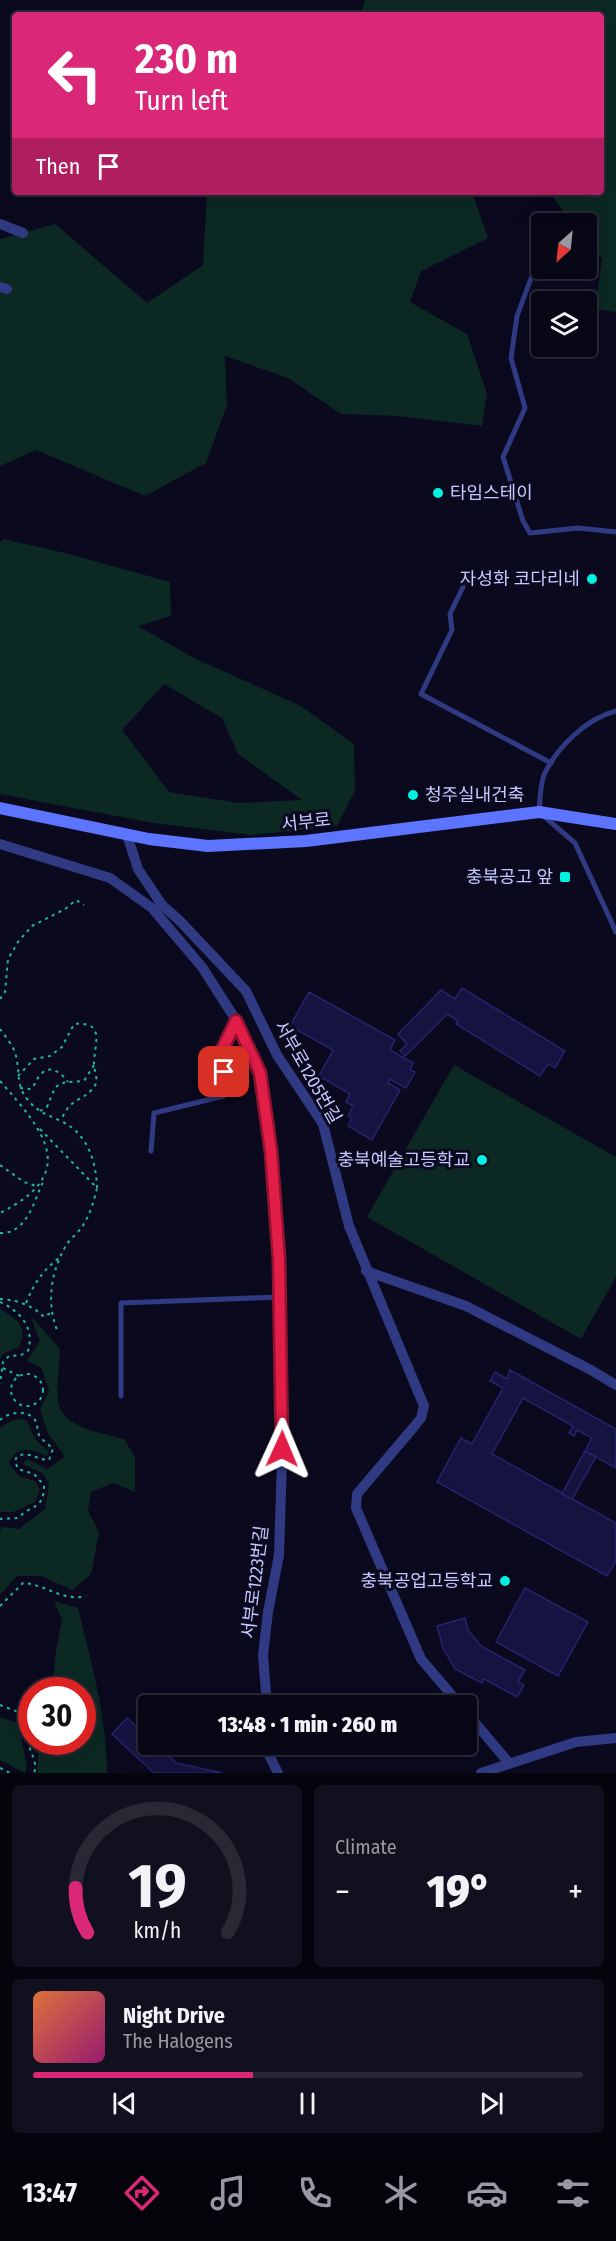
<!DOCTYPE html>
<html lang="en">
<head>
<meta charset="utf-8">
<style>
  :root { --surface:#080716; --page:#11101f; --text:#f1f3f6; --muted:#9899a1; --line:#292835; --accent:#db2777 }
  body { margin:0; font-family:"Fira Sans Condensed","Noto Sans KR",sans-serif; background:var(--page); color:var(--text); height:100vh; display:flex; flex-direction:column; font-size:22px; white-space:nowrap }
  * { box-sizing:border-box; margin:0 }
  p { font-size:20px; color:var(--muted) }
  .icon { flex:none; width:33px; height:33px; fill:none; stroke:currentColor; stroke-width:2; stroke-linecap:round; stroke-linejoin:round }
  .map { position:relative; height:1773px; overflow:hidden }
  .side { display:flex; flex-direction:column; gap:12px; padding:12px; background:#04040c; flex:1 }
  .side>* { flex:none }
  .guide { position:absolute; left:12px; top:12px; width:592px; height:183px; border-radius:6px; box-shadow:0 6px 24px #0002,0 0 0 2px var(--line); background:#db2777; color:#fff; overflow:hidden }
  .needle { width:39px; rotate:207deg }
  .controls { position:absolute; left:531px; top:213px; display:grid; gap:12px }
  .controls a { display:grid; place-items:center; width:66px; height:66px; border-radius:6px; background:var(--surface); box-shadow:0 6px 24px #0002,0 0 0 2px var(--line); font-size:30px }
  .speed { position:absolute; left:18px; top:1677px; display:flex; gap:12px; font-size:30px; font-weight:700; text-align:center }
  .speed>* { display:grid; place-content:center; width:78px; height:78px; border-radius:50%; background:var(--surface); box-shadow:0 6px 24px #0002,0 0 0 2px var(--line); line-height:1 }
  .speed .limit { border:9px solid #d22; background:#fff; color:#111 }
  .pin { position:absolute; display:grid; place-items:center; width:51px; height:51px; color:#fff; margin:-26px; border-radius:12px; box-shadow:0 3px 9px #0006 }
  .me { position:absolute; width:66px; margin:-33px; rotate:1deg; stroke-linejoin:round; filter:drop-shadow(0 0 4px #0008) }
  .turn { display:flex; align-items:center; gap:21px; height:126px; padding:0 24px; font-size:27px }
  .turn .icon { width:78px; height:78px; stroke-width:2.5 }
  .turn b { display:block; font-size:42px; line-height:51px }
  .then { display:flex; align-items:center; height:57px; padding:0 24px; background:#0003; gap:12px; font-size:22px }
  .big { font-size:45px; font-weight:800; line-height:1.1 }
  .side .widget { flex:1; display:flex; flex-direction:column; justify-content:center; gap:9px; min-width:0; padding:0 21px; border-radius:9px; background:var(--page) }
  .side .dial { align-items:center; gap:0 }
  .dial svg { height:156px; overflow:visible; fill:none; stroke:var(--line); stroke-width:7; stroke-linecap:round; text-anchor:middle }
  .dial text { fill:var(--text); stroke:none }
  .song { display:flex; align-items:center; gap:18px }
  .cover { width:72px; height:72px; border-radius:9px; background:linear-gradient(135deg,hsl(20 70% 55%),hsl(320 70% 35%)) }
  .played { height:6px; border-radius:3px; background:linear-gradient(90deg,var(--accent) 40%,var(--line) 40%) }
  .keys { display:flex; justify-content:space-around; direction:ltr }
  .heat { display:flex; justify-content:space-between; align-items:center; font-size:33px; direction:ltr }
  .side .tiles { flex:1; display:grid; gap:12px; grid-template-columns:1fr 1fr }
  .widget:last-child { grid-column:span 2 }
  .trip { position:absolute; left:138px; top:1695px; width:339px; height:60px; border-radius:6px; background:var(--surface); box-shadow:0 6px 24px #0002,0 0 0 2px var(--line); font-weight:800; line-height:60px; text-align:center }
  .menu { display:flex; height:96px; justify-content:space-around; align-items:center; background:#030309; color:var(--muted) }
  .menu .icon { width:42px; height:42px }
  .menu .on { color:var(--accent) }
  .menu b { font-size:27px; color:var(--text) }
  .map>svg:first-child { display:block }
</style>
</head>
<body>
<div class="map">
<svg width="616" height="1773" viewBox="0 0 616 1773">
  <rect width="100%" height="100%" fill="#0a091e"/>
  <!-- green -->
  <g fill="#0c2823" fill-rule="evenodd">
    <polygon points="365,0 616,0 616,312 595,309 602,259 587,240 586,224 573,223 549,192 602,192 602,15 360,15"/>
    <polygon points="207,192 472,192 488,238 421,271 410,302 467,334 487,394 482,426 398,416 341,414 288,378 225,356 227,405 206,463 145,496 36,450 0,466 0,239 55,224 147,303 203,265"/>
    <path d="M4,539l65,15 101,28 1,34 -33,10 56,32 107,48 53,38 1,47 -18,35 -86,9 -98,-12 -153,-29v-251zM164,684l58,34 16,36 64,46 -64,3 -69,-11 -47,-62z"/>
    <polygon points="454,1065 616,1157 616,1277 581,1339 367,1217"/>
    <path d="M0,1309c17,10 29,18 19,38l-16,7 -3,4z"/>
    <path d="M30,1315l30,34c0,16 -4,35 -2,52 3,27 45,32 66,38l11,18v35l-22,-9 -22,9 -3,19 11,21 -8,42 -19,16 -31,-14h-24l-17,19v-64l2,-4 17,2 26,-20 4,-25 -7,-11 -19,-9 4,-5 20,10 18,-12 -17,-24 -8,-23 9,-20 -8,-23 -14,-6 13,-20z"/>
    <path d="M24,1419c8,7 7,16 14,23 4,4 8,5 11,11l-3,3c-14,-8 -31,-11 -37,8l10,12 16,5 5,9 -5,12 -22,10h-13v-84l13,-8z"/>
    <path d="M54,1601l24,7c13,54 29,109 29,165h-70l2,-31h43v-52h-29l2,-33 7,-37z"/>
    <polygon points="0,1717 18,1723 27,1766 25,1773 0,1760"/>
  </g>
  <!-- building -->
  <g fill="#151441" stroke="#26236f" stroke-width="1.5">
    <polygon points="462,988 565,1051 555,1068 548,1064 540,1076 456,1024 458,1021 447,1014 405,1056 400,1051 407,1044 398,1034 441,990 455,999"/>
    <polygon points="309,992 395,1040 390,1050 413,1063 410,1070 415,1072 406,1088 390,1079 388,1083 400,1090 372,1140 348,1126 352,1118 348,1116 353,1106 346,1102 350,1094 319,1076 333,1050 290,1026"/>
    <polygon points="510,1370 616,1429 616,1468 585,1451 592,1438 577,1430 574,1436 569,1433 573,1426 523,1398 492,1454 616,1523 616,1561 607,1576 437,1482 461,1438 472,1444 503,1388 490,1381 495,1372 507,1379"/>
    <polygon points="585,1451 596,1457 572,1499 562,1494"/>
    <polygon points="525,1588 588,1622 558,1676 496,1642"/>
    <polygon points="465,1618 468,1630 481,1646 525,1670 518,1682 524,1685 517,1697 484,1679 482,1683 455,1669 443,1648 437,1626"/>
    <polygon points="127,1718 148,1737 148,1744 156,1744 176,1763 223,1773 154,1773 112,1734"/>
  </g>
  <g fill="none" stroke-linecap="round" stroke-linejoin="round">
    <!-- path -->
    <g stroke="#20b997" stroke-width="2" stroke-dasharray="3 4.5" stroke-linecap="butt">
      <polyline points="0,999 5,992 8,959 18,942 32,926 65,909 76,900 84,905"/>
      <path d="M0,1029c6,8 14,18 16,27 4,16 0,31 12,44 9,12 22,16 35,22 25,13 33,39 34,66"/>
      <path d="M18,1076l16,-17 16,-3 12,-9 12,-23c31,-3 21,18 20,38 0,6 2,13 3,20 -12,22 -26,12 -36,39"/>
      <path d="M0,1081c45,51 80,92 0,132"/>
      <path d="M20,1088l11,1c5,-5 6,-12 11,-16 10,-9 21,2 26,9"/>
      <path d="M40,1111l7,-4c11,-27 8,-24 37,-26l10,-16"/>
      <path d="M40,1129l57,59c-3,13 -7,27 -15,39 -4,6 -11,11 -15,17 -16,26 -21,58 -10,86"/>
      <polyline points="0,1165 24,1182 36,1186"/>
      <path d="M0,1233c27,1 34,-32 43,-51"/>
      <path d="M0,1299c17,1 32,6 44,18l8,-5"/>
      <path d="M0,1302c20,9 35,26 28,49l-7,4 -12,1 -6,6 -3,22"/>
      <path d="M26,1303c8,-19 16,-32 33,-45"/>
      <polyline points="3,1368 19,1376"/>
      <circle cx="27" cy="1390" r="16"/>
      <path d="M0,1420c9,-8 27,-11 35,0 3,5 2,10 4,15 3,5 10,10 14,14l-4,11c-13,0 -18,-9 -32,-4l-2,5 3,8 16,5 10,11c0,25 -12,19 -26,33l-18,1"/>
      <path d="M0,1606l23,-23c22,1 40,19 63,13"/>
      <path d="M0,1705c13,6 30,7 30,26 0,5 -3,9 -1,14 2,10 9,18 5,28"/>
      <polyline points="0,1768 10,1773"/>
    </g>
    <!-- service -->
    <g stroke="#2f3a82" stroke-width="5">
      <polyline points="539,257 517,316 511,358 525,408 503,457 523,521 530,533 578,528 616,532"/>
      <polyline points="463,587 450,614 452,630 421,694 551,763"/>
      <path d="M616,711c-30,8 -59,36 -72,64 -4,11 -4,26 -5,37l36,31 41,89"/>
      <polyline points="151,1151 154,1113 224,1096 223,1049 236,1021"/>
      <polyline points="121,1396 121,1303 279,1297"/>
    </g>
    <!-- minor -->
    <g stroke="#2f3a82" stroke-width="10">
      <polyline points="0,224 23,233"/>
      <polyline points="0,287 7,289"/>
      <polyline points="127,835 138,869 162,905 179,920 246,991 277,1055 323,1124 349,1226 424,1406 421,1418 413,1428 357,1494 356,1508 421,1659 461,1706"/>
      <polyline points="0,844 110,878 152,908 202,967 241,1028 260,1073 271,1151 279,1259 283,1429 279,1555 268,1612 263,1655 267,1706"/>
      <polyline points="366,1271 466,1306 591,1370 616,1385"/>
      <polyline points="466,1712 509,1763"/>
      <polyline points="268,1744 268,1753 278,1773"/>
      <polyline points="481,1773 576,1742 616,1738"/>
    </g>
    <!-- secondary -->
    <polyline stroke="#5d74ff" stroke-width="12" points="0,808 149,839 208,846 306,841 539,812 616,824"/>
  </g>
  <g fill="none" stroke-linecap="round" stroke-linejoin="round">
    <defs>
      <polyline id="route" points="224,1072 223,1048 236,1021 260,1073 271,1151 279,1259 282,1449"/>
    </defs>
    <!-- route casing -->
    <use href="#route" stroke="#92132f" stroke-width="15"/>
    <!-- route -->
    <use href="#route" stroke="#e11d48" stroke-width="10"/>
  </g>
  <!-- markers -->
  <g fill="#00f1e2" stroke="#0a091e" stroke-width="2">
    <circle cx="438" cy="493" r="6"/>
    <circle cx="592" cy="579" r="6"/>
    <circle cx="413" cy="795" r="6"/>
    <rect x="559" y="871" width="12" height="12" rx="3"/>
    <circle cx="482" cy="1160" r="6"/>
    <circle cx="505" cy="1581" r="6"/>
  </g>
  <g text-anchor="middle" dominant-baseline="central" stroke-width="6" stroke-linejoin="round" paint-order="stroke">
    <!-- poi labels -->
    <g font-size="18" fill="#c6c9ff" stroke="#0a091e" text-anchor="end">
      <text x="450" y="493" text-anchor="start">타임스테이</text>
      <text x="580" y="579">자성화 코다리네</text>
      <text x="425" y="795" text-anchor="start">청주실내건축</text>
      <text x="553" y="877">충북공고 앞</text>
      <text x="470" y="1160">충북예술고등학교</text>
      <text x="493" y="1581">충북공업고등학교</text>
    </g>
    <!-- street labels -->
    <g font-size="18" fill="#c6c9ff" stroke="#0a091e">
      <text transform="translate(306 822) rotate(-6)">서부로</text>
      <text transform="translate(308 1072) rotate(60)">서부로1205번길</text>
      <text transform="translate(255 1582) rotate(-83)">서부로1223번길</text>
    </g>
  </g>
</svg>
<div class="controls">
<a><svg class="needle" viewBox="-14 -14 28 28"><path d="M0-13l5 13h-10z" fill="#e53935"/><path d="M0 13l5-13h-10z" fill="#9899a1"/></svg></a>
<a><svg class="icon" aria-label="layers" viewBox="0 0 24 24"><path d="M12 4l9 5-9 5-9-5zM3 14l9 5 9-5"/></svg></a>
</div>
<div class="speed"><div class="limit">30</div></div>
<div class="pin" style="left:224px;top:1072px;background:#d93025"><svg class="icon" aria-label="arrive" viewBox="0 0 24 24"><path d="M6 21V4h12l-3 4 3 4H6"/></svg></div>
<svg class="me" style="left:282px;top:1449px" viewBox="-20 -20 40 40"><path d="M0-17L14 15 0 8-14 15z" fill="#e11d48" stroke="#fff" stroke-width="4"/></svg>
<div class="trip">13:48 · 1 min · 260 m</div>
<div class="guide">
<div class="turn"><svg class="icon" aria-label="left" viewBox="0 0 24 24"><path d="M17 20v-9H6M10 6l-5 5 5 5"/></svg><div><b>230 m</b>Turn left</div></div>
<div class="then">Then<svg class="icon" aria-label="arrive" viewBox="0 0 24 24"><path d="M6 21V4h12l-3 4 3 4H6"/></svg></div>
</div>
</div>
<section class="side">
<div class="tiles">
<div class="widget dial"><svg viewBox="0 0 100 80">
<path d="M14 69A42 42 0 1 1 86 69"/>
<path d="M14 69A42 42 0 0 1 8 46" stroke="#db2777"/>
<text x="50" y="56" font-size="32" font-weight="700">19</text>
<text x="50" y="72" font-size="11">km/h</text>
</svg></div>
<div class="widget"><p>Climate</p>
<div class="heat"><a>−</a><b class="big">19°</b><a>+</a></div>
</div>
<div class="widget">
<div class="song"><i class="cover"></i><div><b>Night Drive</b><p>The Halogens</p></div></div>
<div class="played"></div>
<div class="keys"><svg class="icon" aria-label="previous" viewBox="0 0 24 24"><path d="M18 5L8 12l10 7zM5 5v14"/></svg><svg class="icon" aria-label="pause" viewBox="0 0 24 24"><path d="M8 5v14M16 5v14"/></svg><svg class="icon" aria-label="next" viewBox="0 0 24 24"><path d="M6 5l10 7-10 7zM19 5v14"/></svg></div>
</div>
</div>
</section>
<nav class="menu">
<b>13:47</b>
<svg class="icon on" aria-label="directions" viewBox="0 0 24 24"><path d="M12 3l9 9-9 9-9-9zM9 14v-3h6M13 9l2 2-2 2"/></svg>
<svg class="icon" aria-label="music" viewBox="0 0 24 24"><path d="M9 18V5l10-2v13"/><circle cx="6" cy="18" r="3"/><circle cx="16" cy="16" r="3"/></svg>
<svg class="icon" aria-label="phone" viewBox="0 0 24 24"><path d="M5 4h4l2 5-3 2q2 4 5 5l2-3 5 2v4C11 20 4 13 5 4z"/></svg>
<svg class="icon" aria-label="climate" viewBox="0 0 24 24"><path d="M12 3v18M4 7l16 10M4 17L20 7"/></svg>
<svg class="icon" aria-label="car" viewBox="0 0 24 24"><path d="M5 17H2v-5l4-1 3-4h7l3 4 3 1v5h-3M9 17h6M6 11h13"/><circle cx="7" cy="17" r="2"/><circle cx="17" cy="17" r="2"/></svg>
<svg class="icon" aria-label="filters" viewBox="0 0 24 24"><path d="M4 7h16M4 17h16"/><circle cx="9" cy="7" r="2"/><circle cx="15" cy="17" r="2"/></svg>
</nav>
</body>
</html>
